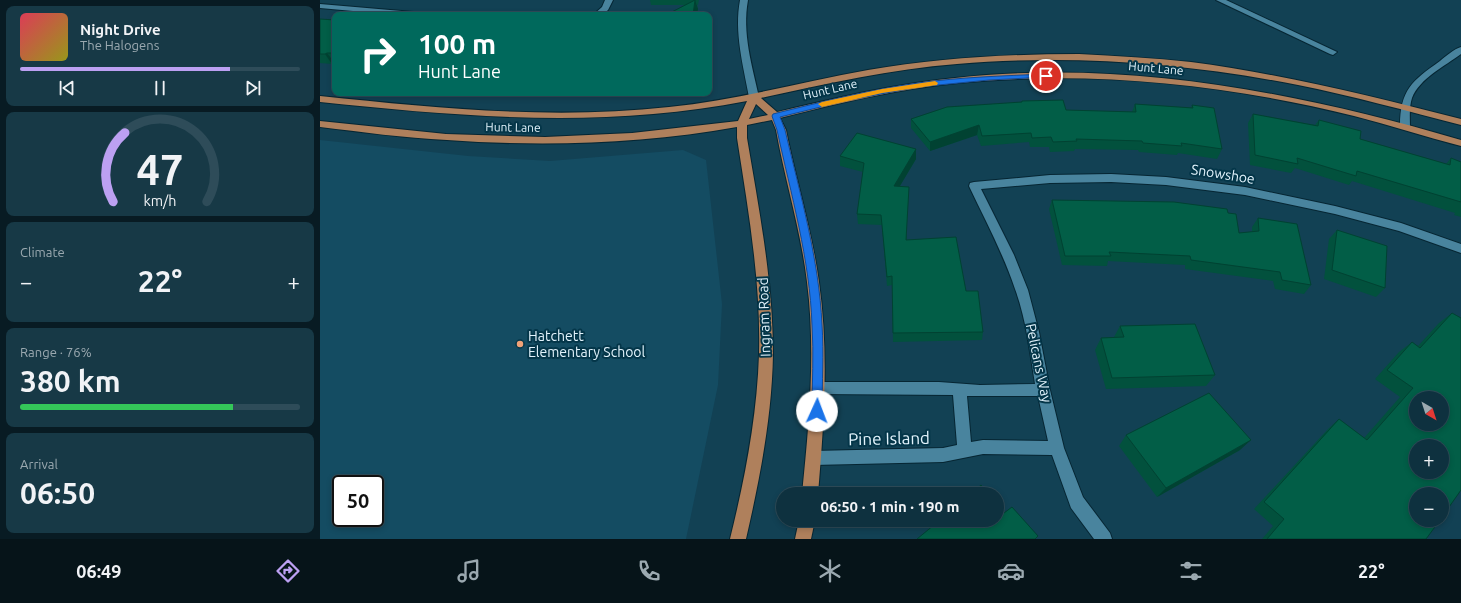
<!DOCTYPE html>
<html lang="en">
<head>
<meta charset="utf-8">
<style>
  :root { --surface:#0e313f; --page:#173946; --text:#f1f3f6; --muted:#9ba9b0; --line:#2e4c59; --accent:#bca0f2 }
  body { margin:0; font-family:Ubuntu,sans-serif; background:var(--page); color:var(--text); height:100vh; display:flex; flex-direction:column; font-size:15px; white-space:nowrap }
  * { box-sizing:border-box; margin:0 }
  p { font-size:13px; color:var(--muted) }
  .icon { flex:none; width:22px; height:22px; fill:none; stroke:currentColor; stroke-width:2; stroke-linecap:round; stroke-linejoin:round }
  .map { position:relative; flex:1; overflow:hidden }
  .side { display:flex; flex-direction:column; gap:6px; padding:6px; background:#081b23; width:320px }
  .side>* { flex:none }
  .banner { position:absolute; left:12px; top:12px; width:380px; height:84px; border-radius:8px; box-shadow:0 2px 6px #0003,0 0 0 1px var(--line); background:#00695c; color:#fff; overflow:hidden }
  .needle { width:26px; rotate:141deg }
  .buttons { position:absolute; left:1089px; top:391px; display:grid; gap:8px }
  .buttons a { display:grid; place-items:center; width:40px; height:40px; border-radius:50%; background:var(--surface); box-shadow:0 2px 6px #0003,0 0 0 1px var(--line); font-size:20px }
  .speed { position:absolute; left:12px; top:475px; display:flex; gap:8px; font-size:20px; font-weight:700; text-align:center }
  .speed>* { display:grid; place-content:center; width:52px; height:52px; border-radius:50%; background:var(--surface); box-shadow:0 2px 6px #0003,0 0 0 1px var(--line); line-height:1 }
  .speed .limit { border:2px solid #111; border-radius:6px; background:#fff; color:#111 }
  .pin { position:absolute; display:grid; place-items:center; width:34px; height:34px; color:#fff; margin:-17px; border:2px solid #fff; border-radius:50%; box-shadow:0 1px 4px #0007 }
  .me { position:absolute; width:44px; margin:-22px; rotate:2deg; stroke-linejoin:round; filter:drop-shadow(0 0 3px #0008) }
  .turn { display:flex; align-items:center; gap:14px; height:84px; padding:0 20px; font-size:18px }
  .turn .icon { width:52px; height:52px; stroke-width:2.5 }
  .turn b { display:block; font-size:28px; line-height:34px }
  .big { font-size:30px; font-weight:600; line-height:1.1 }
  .side .widget { flex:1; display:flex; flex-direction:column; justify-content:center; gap:6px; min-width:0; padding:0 14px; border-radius:8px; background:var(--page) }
  .side .dial { align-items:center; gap:0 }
  .dial svg { height:104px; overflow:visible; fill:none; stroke:var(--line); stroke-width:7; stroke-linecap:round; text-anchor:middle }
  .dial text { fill:var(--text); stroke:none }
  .song { display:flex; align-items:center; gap:12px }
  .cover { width:48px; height:48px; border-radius:6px; background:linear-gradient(135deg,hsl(350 70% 55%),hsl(60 70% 35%)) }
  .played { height:4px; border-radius:2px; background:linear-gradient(90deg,var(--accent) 75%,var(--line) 75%) }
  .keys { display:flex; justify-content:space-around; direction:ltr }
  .heat { display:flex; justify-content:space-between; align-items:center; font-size:22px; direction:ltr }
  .charge { height:6px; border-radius:3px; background:linear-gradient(90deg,#34c759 76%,var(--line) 0) }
  .trip { position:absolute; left:456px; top:487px; width:228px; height:40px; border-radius:20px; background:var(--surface); box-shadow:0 2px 6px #0003,0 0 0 1px var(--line); font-weight:600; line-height:40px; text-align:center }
  .dock { display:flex; height:64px; justify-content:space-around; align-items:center; background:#061419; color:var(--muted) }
  .dock .icon { width:28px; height:28px }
  .dock .selected { color:var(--accent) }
  .dock b { font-size:18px; color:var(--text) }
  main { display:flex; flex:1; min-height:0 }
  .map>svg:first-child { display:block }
</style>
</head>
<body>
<main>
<section class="side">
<div class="widget">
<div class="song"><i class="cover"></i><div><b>Night Drive</b><p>The Halogens</p></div></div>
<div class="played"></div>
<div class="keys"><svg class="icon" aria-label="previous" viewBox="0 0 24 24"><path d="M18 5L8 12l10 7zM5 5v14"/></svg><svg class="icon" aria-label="pause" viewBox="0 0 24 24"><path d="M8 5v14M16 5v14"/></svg><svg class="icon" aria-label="next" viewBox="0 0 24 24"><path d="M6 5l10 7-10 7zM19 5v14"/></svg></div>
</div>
<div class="widget dial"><svg viewBox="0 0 100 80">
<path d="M14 69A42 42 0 1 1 86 69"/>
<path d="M14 69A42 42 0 0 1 23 16" stroke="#bca0f2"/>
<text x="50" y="56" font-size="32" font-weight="700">47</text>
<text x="50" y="72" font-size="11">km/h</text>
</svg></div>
<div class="widget"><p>Climate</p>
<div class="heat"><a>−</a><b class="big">22°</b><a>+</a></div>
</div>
<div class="widget"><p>Range · 76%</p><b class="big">380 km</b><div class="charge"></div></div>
<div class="widget"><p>Arrival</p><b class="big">06:50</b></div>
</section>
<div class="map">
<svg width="1141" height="539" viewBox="0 0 1141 539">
  <rect width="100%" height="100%" fill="#124154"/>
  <!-- built -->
  <path fill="#144c62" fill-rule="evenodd" d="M0,140l148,16 82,5 133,-11 23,10 16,144 -4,81 -32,154h-366zM21,484h34v34h-34z"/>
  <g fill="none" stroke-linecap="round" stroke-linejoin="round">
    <defs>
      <g id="minor">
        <polygon points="285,0 293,0 288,10 282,15 273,15 282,7"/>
        <path d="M420,0h8c-6,33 4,65 11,97l-5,3 -5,-3c-6,-32 -15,-65 -9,-97z"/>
        <polygon points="896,0 906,0 1017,52 1013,55 1010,54"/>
        <polygon points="0,4 105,13 109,15 77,15 0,8"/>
        <path d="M1141,47v7c-16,12 -41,24 -49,44 -3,9 -2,19 -2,28l-2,2h-6l-2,-2c0,-36 12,-45 40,-65 6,-5 14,-12 21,-14z"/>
        <path d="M791,174l55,3 79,10 90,19 66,17 60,21v9l-62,-22 -64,-17 -90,-19 -79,-10 -55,-3 -61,1 -69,6 33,66 14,35 11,42 11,58 14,58 19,49 27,36 2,6h-18l-23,-31 -19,-53 -69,-1 -40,8 -130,3 -5,-2 -2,-5 2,-5 5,-2 130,-3 14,-3 -4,-50 -135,-1 -5,-2 -2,-4 2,-4 5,-2h121l41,3 55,-1c-5,-32 -9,-65 -20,-95 -12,-36 -30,-69 -46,-103l1,-3 4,-1 76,-7zM647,396h71l10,45 -65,-1 -12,2z"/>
      </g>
      <g id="major">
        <path d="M759,54c37,2 75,4 112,8 91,12 181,34 270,57v6c-54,-14 -108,-29 -163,-40 -112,-22 -226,-31 -341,-21 -66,5 -131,20 -196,34l16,14c59,-14 117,-28 178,-34 171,-19 342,14 506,62v6c-36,-9 -71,-21 -107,-30 -129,-32 -264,-46 -396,-33 -61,6 -119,20 -178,35l6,12c10,51 26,100 33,152 10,70 5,142 -1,212h-16c7,-70 14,-142 5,-212 -6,-51 -22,-101 -31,-152l-4,-10 -25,5v13c12,71 26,143 26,216 -1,62 -13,124 -27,185h-16c15,-61 27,-122 29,-185 2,-72 -11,-145 -22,-216v-11c-95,17 -194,20 -290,13 -43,-2 -85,-8 -127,-13v-6l126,13 99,3 87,-4 106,-12 9,-20c-143,28 -283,16 -427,1v-6c116,12 232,24 349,11 67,-7 133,-25 199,-37 70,-12 140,-16 211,-16zM436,104l12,11 -19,4z"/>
        <polygon points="479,520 495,520 491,539 475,539"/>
      </g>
    </defs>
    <!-- minor casing -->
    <use href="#minor" stroke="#062633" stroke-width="2"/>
    <!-- major casing -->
    <use href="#major" stroke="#062633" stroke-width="2"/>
    <!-- minor -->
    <use href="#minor" fill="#49849e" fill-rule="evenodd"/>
    <!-- major -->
    <use href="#major" fill="#af805c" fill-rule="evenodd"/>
  </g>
  <!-- wall -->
  <g fill="#02513d">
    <polygon points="330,0 379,0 378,5 377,5 378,9 366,5 331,5"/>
    <polygon points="0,19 15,20 15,62 12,64 0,63"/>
    <polygon points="702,101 746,110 812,112 815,104 871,108 872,105 902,149 897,159 858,153 857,155 819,152 818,150 755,149 754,151 730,152 729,147 710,147 709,142 661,146 657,135 610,151 591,128 591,119 701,102"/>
    <polygon points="933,114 995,125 999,120 1040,139 1126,164 1131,158 1141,162 1141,217 1134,215 1135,213 1032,181 1029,185 975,168 971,173 930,165 928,123"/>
    <polygon points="596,149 596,159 579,187 587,240 646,291 663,332 662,340 573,342 572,285 567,286 562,225 538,224 537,214 543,172 520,166 520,156"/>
    <polygon points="732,200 908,213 919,233 932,232 932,227 938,218 991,285 984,294 955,289 953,281 865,269 865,265 788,261 787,266 742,265 729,209"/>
    <polygon points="1017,230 1065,288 1056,297 1004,279 1009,239"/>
    <polygon points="1132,313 1106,539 942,539 953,526 934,509 1008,429 1019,419 1044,438 1080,397 1055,379 1079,352 1092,342 1098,346 1119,323"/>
    <polygon points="800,326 895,375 886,386 786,389 775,350 781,338 794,337"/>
    <polygon points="806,435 920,450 837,497 799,446"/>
  </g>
  <!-- shaded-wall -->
  <g fill="#014232">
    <polygon points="375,0 378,9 377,15 373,15"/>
    <polygon points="7,53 14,62 12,64 5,54"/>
    <polygon points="659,125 657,135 610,151 610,142"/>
    <polygon points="596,149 596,159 574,196 574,186"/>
    <polygon points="931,440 920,450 837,497 846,488"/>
  </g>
  <!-- building -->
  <g fill="#025e47" stroke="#014232" fill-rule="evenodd">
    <polygon points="375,0 373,15 346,15"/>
    <polygon points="0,19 15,20 15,53 7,53 5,54 0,54"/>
    <polygon points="743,100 746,110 816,112 815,104 873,108 872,105 894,108 902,149 861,143 862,146 823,143 822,141 756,139 757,141 733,142 731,137 712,138 711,133 662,136 659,125 610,142 591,119 627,107 702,102 702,101"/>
    <polygon points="933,114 998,126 999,120 1041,131 1040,139 1130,165 1131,158 1141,162 1141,202 1037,171 1036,176 977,158 978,164 935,155"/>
    <polygon points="537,133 596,149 574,186 589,187 586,240 636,237 646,291 658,291 663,332 573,333 572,276 567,277 561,215 537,214 544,163 520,156"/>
    <polygon points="732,200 854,202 907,209 908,213 916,214 919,233 939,231 938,218 977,224 991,285 962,280 960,272 871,260 870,256 789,252 791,256 745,256"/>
    <polygon points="1017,230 1067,246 1065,288 1012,270"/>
    <path d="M1132,313l9,5v172l-19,27v-23h-26v26h24l-14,19h-159l17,-20 -20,-17 75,-83 28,21 46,-52 -26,-18 25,-28 8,6zM1096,398h26v26h-26zM1096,446h26v26h-26z"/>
    <polygon points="875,324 895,375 792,378 781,338 804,337 800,326"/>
    <polygon points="889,393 931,440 846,488 806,435"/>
    <polygon points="661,485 669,494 651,494"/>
    <polygon points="677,504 684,513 692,507 718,536 715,539 597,539 620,520 677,520"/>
  </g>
  <!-- route -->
  <path fill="#1a73e8" stroke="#114b97" d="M726,74l2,1v2l-59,3 -71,7 -69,13 -69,17 5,13c15,64 34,129 37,195 2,29 0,57 0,86l-1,3 -4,2 -4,-2 -1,-3c0,-28 2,-57 0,-86 -2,-65 -21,-131 -35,-195l-5,-14 1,-2c48,-12 96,-24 145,-31 43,-6 85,-7 128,-9z"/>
  <!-- slow -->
  <polygon fill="#f59e0b" points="615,81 618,83 617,85 562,93 502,107 498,104 502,102 562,89"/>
  <!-- markers -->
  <circle fill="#f0a278" stroke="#043649" stroke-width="1.5" cx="200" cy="344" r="4"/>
  <g text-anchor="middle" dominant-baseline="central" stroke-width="4" stroke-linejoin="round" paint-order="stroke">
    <!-- far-street labels -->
    <g font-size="12" fill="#e2f3fc" stroke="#043649">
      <text transform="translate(836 68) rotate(5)">Hunt Lane</text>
      <text transform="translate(510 89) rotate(-13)">Hunt Lane</text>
      <text transform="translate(193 127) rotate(1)">Hunt Lane</text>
    </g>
    <!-- street labels -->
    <g font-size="14" fill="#e2f3fc" stroke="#043649">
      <text transform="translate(903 174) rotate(9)">Snowshoe</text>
      <text transform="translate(444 317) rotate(-92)">Ingram Road</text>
      <text transform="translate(719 363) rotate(78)">Pelicans Way</text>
    </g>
    <!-- poi labels -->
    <g font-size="14" fill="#e2f3fc" stroke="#043649" text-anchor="start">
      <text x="208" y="336">Hatchett<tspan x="208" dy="16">Elementary School</tspan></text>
    </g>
    <!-- near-street labels -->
    <g font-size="17" fill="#e2f3fc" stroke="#043649">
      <text transform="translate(569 438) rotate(-1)">Pine Island</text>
    </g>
  </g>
</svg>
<div class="buttons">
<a><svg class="needle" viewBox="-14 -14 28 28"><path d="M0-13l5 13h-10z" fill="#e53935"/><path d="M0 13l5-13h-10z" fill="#9ba9b0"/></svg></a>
<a>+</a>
<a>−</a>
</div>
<div class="speed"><div class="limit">50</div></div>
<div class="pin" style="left:726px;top:76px;background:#d93025"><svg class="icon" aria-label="arrive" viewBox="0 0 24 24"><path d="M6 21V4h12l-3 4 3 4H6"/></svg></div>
<svg class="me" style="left:497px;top:411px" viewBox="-20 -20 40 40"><circle r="19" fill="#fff"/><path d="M0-13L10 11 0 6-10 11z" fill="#1a73e8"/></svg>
<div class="trip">06:50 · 1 min · 190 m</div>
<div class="banner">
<div class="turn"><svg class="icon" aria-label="right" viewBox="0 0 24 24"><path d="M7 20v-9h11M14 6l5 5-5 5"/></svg><div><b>100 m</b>Hunt Lane</div></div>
</div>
</div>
</main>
<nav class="dock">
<b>06:49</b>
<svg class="icon selected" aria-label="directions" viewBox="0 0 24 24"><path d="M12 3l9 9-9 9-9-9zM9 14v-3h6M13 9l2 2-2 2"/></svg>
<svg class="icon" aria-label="music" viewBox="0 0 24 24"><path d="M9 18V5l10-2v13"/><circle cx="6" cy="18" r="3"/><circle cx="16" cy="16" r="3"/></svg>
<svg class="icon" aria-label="phone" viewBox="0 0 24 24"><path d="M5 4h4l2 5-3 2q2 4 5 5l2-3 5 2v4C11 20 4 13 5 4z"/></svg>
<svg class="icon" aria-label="climate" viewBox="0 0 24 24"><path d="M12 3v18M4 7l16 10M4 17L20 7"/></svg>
<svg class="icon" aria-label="car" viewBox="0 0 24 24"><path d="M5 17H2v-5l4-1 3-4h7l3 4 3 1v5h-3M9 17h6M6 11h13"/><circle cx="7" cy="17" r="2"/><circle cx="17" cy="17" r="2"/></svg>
<svg class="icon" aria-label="filters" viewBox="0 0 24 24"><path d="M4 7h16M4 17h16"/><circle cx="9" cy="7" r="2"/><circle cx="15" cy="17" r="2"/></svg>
<b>22°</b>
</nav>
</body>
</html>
